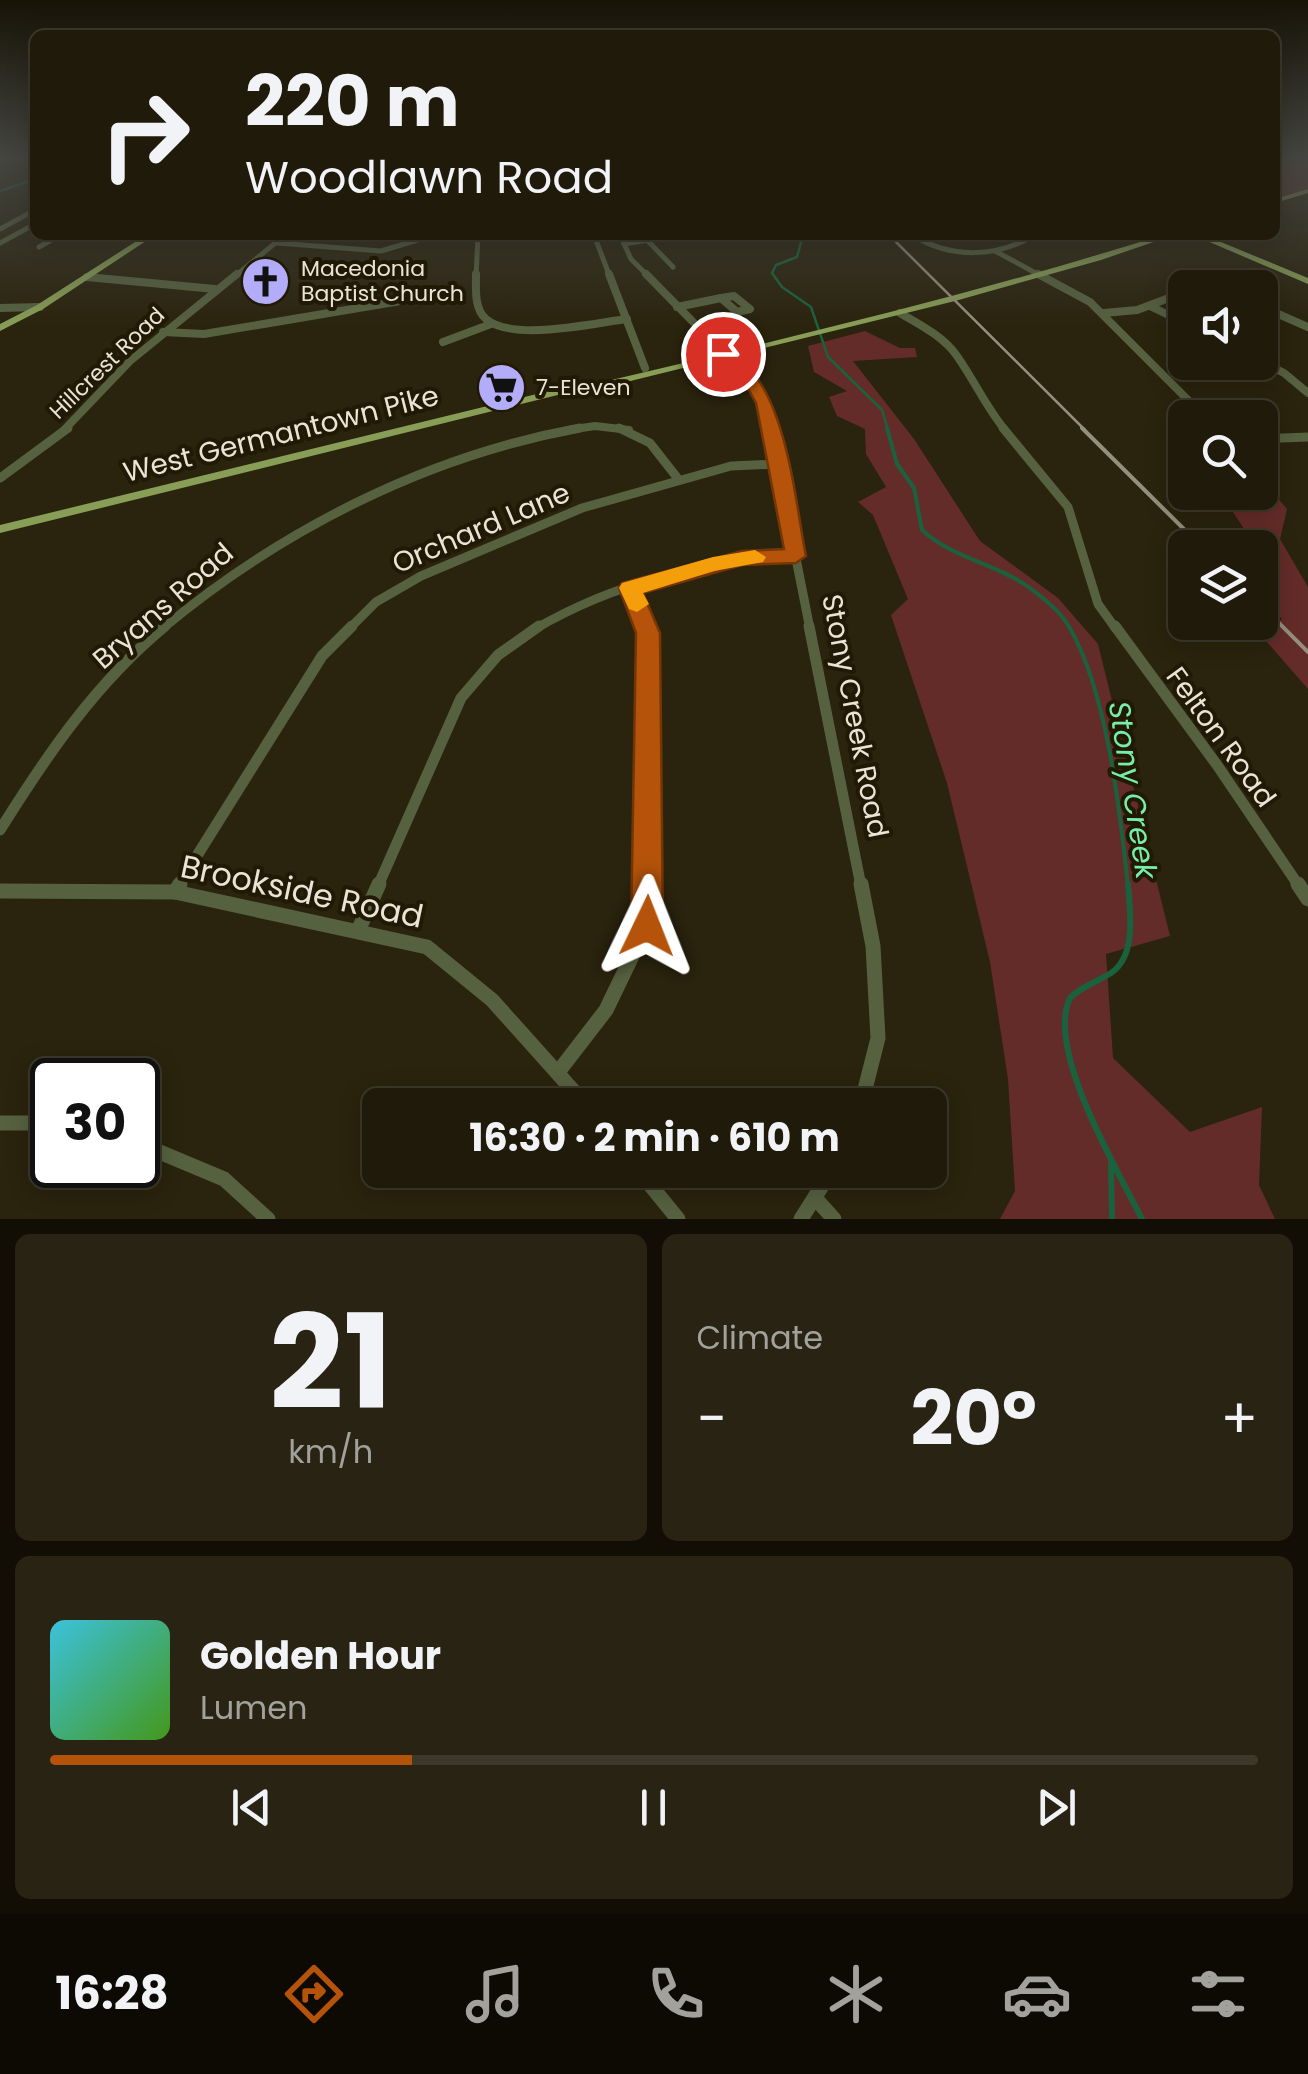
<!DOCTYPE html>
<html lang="en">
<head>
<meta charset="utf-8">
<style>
  :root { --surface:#201a0a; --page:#282313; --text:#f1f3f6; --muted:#a2a19c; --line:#3d382b; --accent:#b45309 }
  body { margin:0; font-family:Poppins,sans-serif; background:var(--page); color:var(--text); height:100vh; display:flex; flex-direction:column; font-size:38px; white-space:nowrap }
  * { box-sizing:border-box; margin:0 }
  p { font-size:32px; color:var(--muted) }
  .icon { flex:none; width:55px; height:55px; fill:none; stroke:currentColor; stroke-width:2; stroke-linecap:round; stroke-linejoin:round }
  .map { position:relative; height:1219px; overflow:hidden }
  .panel { display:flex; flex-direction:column; gap:15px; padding:15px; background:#120e06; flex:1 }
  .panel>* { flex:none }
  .banner { position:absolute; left:30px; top:30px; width:1250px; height:210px; border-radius:15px; box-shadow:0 5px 25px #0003,0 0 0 2px var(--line); background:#201a0a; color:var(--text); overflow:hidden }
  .controls { position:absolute; left:1168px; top:270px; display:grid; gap:20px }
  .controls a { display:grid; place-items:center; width:110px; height:110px; border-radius:15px; background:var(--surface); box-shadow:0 5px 25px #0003,0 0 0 2px var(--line); font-size:50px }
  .speed { position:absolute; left:30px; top:1058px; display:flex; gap:20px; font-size:50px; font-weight:700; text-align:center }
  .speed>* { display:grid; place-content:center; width:130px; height:130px; border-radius:50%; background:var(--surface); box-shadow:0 5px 25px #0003,0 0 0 2px var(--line); line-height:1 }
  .speed .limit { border:5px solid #111; border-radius:15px; background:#fff; color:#111 }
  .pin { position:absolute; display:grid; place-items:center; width:85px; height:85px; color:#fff; margin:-42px; border:5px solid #fff; border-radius:50%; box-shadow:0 2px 10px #0007 }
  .me { position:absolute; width:110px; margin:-55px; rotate:2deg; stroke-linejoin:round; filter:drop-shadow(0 0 8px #0008) }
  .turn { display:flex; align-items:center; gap:35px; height:210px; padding:0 50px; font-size:45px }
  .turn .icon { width:130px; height:130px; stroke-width:2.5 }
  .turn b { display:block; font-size:70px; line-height:85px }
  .big { font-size:75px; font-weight:700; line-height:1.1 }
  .panel .widget { flex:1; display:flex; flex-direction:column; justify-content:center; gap:15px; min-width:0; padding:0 35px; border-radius:15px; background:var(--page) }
  .panel .dial { align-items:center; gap:0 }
  .dial b { font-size:130px; line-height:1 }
  .song { display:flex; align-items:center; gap:30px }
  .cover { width:120px; height:120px; border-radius:15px; background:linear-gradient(135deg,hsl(190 70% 55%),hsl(100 70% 35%)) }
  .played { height:10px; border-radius:5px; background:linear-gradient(90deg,var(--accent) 30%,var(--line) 30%) }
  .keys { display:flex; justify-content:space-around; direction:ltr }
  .heat { display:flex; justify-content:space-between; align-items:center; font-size:55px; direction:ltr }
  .panel .tiles { flex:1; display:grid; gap:15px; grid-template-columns:1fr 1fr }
  .widget:last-child { grid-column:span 2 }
  .trip { position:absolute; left:362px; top:1088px; width:585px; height:100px; border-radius:15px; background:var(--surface); box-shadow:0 5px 25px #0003,0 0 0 2px var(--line); font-weight:700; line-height:100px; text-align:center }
  .tabs { display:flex; height:160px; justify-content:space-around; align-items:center; background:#0d0a04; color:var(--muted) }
  .tabs .icon { width:70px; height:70px }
  .tabs .selected { color:var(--accent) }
  .tabs b { font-size:45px; color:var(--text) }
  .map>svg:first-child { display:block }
</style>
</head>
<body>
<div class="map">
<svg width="1308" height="1219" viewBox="0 0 1308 1219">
  <rect width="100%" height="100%" fill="#2a230d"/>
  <!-- green -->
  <g fill="#642c28">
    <polygon points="1275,157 1308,157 1308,190 1275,200"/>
    <polygon points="865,331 900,348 915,348 917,357 853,361 914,439 980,541 1058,598 1098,644 1170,936 1106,954 1113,1058 1190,1132 1262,1107 1259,1185 1275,1219 1000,1219 1015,1191 1008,1079 990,962 947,783 891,615 908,599 873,515 858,502 886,487 866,454 865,429 837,416 829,397 847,391 814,372 808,346"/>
    <polygon points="1276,496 1287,509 1280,539 1308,587 1308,689 1260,634 1282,619 1260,596 1260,548 1213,547 1202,536 1249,536 1224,499"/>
  </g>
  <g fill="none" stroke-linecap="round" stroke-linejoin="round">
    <!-- stream-far2 -->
    <g stroke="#1a623d" stroke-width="2.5">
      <polyline points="0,191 35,179"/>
      <polyline points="803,235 797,257 776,265 772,273 782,287 811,307 828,357 882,410 888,430"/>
    </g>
    <!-- stream-far1 -->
    <path stroke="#1a623d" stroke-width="4" d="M887,428l10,36 17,24 8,42c30,28 75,34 108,58 13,10 29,22 38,37 39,64 52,187 60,261"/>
    <!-- stream -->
    <g stroke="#1a623d" stroke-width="6">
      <path d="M1128,884c2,28 9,71 -17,89 -14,9 -29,13 -41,25 -25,51 48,173 72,221"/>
      <polyline points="1111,1163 1112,1219"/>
    </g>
    <!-- minor-far4 -->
    <g stroke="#566140" stroke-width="5">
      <polyline points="0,161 11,157"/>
      <polyline points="0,229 35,210"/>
      <polyline points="594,235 610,277"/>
      <polyline points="620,235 631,259 649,277"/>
      <path d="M912,235c39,24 84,23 123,0"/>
      <polyline points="648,241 673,267"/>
      <polyline points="0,243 35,224"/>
      <polyline points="277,243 381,251 434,235"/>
      <polyline points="624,244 678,235"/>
      <polyline points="39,247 60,235"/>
      <polyline points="995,251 1043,277"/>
      <polyline points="234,277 285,235"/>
      <polyline points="476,277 478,235"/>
    </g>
    <!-- minor-far3 -->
    <g stroke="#566140" stroke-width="8">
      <path d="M476,274c0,15 -2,35 10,45 27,23 108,4 141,0"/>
      <polyline points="609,274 645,368"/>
      <polyline points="646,274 754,384 765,403 770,430"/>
      <polyline points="1038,274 1090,302 1206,418"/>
      <polyline points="87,277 215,289"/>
      <polygon points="734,296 750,309 737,312 721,298"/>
      <polyline points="1150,306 1185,323"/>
      <polyline points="1260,306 1308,327"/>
      <polyline points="677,307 721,298"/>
      <polyline points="0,308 40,307"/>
      <path d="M900,313c20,12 43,23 57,43 17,24 29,51 48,74"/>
      <polyline points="1104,313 1137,310 1185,292"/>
      <polyline points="163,332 204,334 406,300"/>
      <polyline points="443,342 491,324"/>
      <polyline points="1260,361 1284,373 1308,393"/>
      <polyline points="64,430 130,361 237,274"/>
      <polyline points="568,430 595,426 629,430"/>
    </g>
    <!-- minor-far2 -->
    <g stroke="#566140" stroke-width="9">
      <polyline points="619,428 650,443 679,480"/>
      <polyline points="770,428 810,629"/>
      <polyline points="1003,428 1068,507 1098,604 1116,629"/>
      <polyline points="1260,439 1308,437"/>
      <polyline points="1260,469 1271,479"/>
      <polyline points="0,478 68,428"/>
      <polyline points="630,588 646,629"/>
      <path d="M162,629c119,-99 264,-173 418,-201"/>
      <polyline points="349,629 376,602 421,576 582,508 731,466 777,464"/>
      <path d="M535,629c79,-46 170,-69 261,-73"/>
    </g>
    <!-- minor-far1 -->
    <g stroke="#566140" stroke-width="11">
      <polyline points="645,626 647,886"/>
      <polyline points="809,626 861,886"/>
      <polyline points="1115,626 1217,765 1299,886"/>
      <path d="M0,830c47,-75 95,-146 165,-204"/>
      <polyline points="178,886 322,656 352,626"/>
      <polyline points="378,886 461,698 498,655 539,626"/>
    </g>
    <!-- minor -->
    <g stroke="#566140" stroke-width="15">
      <polyline points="861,884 873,946 878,1038 861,1105"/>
      <polyline points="1298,884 1308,899"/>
      <polyline points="0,891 175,892 427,947 492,1000 586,1105"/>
      <polyline points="175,892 180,884"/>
      <polyline points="358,931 379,884"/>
      <polyline points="559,1071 606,1010 647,925 647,884"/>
      <polyline points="0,1123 52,1123"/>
      <polyline points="138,1143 224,1179 268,1219"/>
      <polyline points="638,1170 678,1219"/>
      <polyline points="816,1199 834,1219"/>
      <polyline points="801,1219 832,1170"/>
    </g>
    <!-- major -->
    <g fill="#889e57" fill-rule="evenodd">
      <polygon points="1308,189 1308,193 1275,203 1275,199"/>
      <polygon points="146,235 155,235 43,309 0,331 0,324 37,305"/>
      <path d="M1162,235h12l-73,25 -146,41 -369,91 -12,-1 -574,142v-8l574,-140 12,1c193,-46 387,-91 576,-151z"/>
      <polygon points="1193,235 1204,235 1308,278 1308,284"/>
    </g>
    <!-- rail-far1 -->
    <polyline stroke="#958f7e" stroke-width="2.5" points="889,235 1085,430"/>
    <!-- rail -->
    <g stroke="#958f7e" stroke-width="4">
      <polyline points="1082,428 1203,548"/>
      <polyline points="1260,604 1308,652"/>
    </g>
  </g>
  <!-- sky -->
  <linearGradient id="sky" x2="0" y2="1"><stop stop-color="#171307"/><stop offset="0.48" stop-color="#444540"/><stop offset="1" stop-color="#444540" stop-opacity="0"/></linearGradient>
  <rect width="1308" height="328" fill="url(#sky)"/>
  <!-- route -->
  <path fill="#b45309" stroke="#753606" stroke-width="2.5" d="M723,349c63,25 71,148 83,207l-10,7 -54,2 -99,28 17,40 3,293 -5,11 -11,4 -11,-4 -5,-11 5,-293 -17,-45 3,-5 120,-32 42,-2 -28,-146 -9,-16 -32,-33z"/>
  <!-- slow -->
  <polygon fill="#f59e0b" points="755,550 766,557 763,562 714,571 643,593 649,604 637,612 629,609 619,588 622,583 713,557"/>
  <!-- icons -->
  <defs>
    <symbol id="church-disc" viewBox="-11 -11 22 22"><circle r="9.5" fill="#b3acf9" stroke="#211904"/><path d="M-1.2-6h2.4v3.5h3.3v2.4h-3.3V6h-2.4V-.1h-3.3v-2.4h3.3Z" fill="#111"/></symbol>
    <symbol id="supermarket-disc" viewBox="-11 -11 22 22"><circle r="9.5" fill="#b3acf9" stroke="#211904"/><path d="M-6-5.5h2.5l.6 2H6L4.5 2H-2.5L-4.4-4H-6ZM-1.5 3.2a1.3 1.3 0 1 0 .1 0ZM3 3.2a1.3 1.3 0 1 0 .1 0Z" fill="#111"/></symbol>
  </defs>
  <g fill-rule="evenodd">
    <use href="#church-disc" x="238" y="254" width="55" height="55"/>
    <use href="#supermarket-disc" x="474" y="360" width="55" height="55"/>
  </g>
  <g text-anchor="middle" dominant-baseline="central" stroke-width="8" stroke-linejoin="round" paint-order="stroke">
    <!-- far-poi labels -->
    <g font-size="22" fill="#e9e4d7" stroke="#211904" text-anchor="start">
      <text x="301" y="268">Macedonia<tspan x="301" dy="25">Baptist Church</tspan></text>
      <text x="536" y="387">7-Eleven</text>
    </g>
    <!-- far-street labels -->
    <g font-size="22" fill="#e9e4d7" stroke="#211904">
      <text transform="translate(107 363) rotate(-44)">Hillcrest Road</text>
    </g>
    <!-- street labels -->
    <g font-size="28" fill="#e9e4d7" stroke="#211904">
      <text transform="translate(281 434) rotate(-14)">West Germantown Pike</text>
      <text transform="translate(481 528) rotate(-23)">Orchard Lane</text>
      <text transform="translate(163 606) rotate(-41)">Bryans Road</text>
      <text transform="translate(855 716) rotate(79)">Stony Creek Road</text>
      <text transform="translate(1221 737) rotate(54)">Felton Road</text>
    </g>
    <!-- water labels -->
    <g font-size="30" font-style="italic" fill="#76eea8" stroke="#211904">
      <text transform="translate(1133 790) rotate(81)">Stony Creek</text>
    </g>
    <!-- near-street labels -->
    <g font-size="32" fill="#e9e4d7" stroke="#211904">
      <text transform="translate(302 891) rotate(12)">Brookside Road</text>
    </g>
  </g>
</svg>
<div class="controls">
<a><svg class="icon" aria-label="sound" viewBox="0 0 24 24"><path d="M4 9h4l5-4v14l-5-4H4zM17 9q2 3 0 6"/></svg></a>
<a><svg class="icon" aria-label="search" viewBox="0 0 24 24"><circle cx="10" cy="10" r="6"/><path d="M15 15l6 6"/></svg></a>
<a><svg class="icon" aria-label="layers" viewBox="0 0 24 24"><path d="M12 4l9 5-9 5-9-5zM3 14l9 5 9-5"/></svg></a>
</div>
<div class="speed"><div class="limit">30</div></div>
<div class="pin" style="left:723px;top:354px;background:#d93025"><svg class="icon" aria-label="arrive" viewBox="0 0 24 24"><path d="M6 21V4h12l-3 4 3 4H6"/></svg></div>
<svg class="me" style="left:647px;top:926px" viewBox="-20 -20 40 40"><path d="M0-17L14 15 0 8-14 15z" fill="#b45309" stroke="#fff" stroke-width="4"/></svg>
<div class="trip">16:30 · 2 min · 610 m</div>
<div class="banner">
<div class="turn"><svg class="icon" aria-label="right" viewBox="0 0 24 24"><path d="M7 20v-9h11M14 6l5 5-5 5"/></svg><div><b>220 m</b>Woodlawn Road</div></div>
</div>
</div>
<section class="panel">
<div class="tiles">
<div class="widget dial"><b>21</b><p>km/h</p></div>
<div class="widget"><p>Climate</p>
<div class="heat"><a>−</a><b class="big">20°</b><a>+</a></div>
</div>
<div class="widget">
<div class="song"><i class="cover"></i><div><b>Golden Hour</b><p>Lumen</p></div></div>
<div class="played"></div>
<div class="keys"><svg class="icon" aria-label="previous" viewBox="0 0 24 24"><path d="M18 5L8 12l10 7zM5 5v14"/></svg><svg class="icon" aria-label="pause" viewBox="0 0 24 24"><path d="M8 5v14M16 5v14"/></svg><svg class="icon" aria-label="next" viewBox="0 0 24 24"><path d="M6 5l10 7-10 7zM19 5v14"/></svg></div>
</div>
</div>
</section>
<nav class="tabs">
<b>16:28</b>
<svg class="icon selected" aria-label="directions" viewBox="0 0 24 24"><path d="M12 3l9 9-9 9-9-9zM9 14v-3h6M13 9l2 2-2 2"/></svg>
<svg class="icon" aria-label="music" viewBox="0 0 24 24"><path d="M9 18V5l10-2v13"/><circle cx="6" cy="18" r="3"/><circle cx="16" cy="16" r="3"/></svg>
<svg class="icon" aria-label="phone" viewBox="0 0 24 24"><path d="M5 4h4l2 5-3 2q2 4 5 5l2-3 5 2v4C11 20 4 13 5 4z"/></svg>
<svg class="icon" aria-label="climate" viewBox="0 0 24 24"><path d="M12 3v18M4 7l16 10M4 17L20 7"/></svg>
<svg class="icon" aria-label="car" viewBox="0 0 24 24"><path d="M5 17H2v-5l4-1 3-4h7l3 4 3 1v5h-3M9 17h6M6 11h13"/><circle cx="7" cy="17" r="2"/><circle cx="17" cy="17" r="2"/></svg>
<svg class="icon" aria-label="filters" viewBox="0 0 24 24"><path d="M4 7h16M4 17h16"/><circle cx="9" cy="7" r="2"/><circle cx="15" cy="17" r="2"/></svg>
</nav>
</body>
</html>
